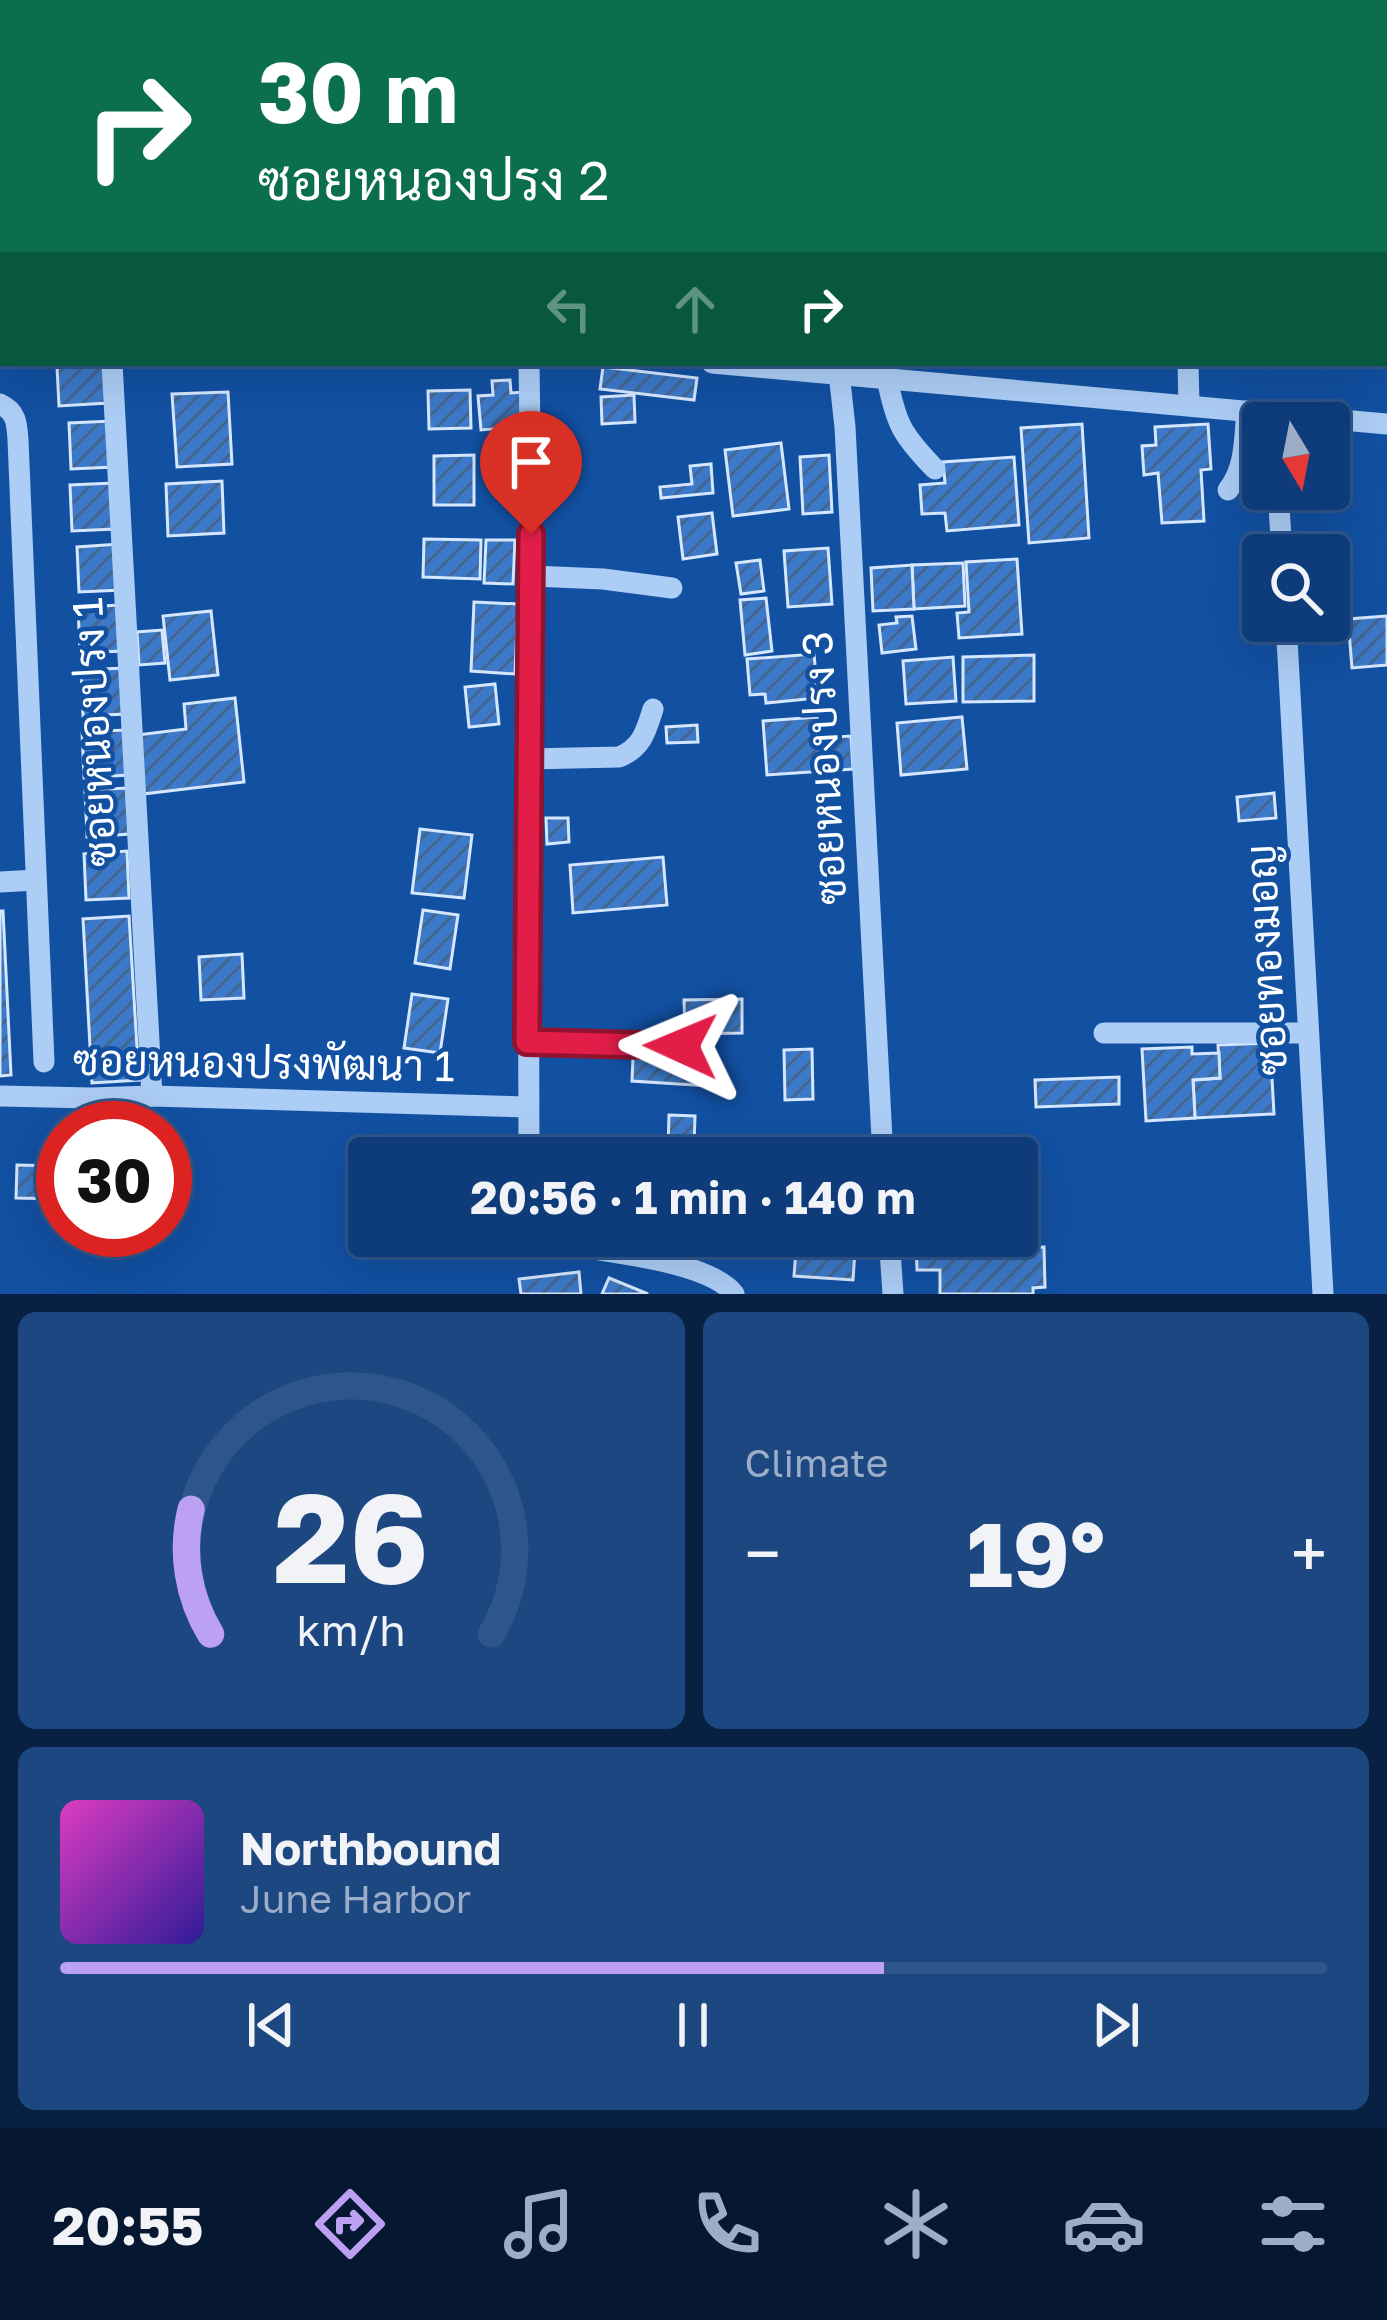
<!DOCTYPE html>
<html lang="en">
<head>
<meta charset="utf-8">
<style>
  :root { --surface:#0e3c7a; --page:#1c4781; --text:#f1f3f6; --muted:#9badc7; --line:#2e568b; --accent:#bca0f2 }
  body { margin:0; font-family:"Golos Text",Sarabun,sans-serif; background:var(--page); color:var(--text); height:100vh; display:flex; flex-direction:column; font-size:45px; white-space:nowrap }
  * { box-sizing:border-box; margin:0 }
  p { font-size:39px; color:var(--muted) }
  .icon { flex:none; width:66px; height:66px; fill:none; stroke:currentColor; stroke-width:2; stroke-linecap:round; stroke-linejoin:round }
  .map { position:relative; height:1294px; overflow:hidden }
  .panel { display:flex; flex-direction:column; gap:18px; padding:18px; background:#082143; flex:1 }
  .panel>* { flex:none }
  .guide { position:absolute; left:0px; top:0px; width:1389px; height:366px; box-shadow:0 12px 48px #0002,0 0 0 3px var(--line); background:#0b6e4f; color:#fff; overflow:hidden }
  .needle { width:78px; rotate:170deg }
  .fabs { position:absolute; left:1242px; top:402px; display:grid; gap:24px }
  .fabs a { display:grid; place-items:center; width:108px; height:108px; border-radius:12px; background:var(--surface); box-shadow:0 12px 48px #0002,0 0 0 3px var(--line); font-size:60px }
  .speed { position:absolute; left:36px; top:1101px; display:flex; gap:24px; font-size:60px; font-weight:700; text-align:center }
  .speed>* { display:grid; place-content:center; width:156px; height:156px; border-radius:50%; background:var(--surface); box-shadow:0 12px 48px #0002,0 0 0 3px var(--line); line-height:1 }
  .speed .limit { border:18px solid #d22; background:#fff; color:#111 }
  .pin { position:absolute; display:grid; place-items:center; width:102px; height:102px; color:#fff; margin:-123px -51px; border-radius:50% 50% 50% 0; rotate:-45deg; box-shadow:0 0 12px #0007 }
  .pin .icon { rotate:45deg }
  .me { position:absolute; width:132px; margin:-66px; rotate:271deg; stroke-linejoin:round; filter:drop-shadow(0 0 9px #0008) }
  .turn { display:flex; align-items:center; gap:42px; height:252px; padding:0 60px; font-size:54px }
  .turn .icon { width:156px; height:156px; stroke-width:2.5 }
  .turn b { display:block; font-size:84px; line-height:102px }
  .lanes { display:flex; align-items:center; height:114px; padding:0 60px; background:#0003; justify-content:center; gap:60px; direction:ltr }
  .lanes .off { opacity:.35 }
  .big { font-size:90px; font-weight:700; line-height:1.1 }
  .panel .tile { flex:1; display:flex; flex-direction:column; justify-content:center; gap:18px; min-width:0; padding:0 42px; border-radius:18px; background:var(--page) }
  .panel .dial { align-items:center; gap:0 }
  .dial svg { height:312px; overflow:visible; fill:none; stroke:var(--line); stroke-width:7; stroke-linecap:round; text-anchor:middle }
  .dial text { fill:var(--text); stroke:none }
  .song { display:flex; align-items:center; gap:36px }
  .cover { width:144px; height:144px; border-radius:18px; background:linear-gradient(135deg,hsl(310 70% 55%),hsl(250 70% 35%)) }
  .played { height:12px; border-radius:6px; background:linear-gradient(90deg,var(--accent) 65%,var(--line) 65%) }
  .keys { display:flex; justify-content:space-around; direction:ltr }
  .heat { display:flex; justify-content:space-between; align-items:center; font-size:66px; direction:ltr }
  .panel .tiles { flex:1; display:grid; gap:18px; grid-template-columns:1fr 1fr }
  .tile:last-child { grid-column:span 2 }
  .trip { position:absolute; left:348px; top:1137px; width:690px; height:120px; border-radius:12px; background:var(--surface); box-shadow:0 12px 48px #0002,0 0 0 3px var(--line); font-weight:700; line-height:120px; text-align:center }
  .dock { display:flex; height:192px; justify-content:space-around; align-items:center; background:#061831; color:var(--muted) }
  .dock .icon { width:84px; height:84px }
  .dock .current { color:var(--accent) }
  .dock b { font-size:54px; color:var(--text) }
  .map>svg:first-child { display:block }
</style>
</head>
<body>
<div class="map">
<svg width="1387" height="1294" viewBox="0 0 1387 1294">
  <defs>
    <pattern id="building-hatch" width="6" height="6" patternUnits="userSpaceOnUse" patternTransform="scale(3)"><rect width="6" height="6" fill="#3c79c8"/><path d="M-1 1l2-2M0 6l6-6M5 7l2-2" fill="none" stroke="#436590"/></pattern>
  </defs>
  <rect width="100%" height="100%" fill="#1250a2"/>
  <!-- building -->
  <g fill="url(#building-hatch)" stroke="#d5e7fe" stroke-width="3">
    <polygon points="106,364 108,403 59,406 57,367"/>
    <polygon points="603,367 697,378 694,400 600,389"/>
    <polygon points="510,380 511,393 524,392 528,439 506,441 504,428 481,430 478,396 493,395 492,381"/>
    <polygon points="470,390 471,428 429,429 428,391"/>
    <polygon points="228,392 232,464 177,467 172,394"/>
    <polygon points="634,395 635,422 602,424 601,397"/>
    <polygon points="112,421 114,467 71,469 69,423"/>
    <polygon points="1082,424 1089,538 1029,543 1021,428"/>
    <polygon points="1208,424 1211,469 1201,470 1204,521 1162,523 1158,473 1144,475 1142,446 1156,445 1155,427"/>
    <polygon points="781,443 789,509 733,516 725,450"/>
    <polygon points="474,455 474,505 434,505 434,456"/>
    <polygon points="829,455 832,512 803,514 800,457"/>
    <polygon points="1014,457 1019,525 947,531 945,513 922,514 920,485 945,483 943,462"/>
    <polygon points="711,464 713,493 661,498 660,487 692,484 690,466"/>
    <polygon points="222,481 224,533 168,536 166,484"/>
    <polygon points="113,483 115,529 72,531 70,485"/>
    <polygon points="712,513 717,554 683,559 678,517"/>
    <polygon points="424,539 481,540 480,579 423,577"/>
    <polygon points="486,540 515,540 513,584 484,583"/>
    <polygon points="119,544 122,590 79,592 77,547"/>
    <polygon points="828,548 832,604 788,607 784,551"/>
    <polygon points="1017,559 1022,634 959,638 957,613 969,612 966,562"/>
    <polygon points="760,560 764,591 741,594 736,563"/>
    <polygon points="963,563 965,606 914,609 912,565"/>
    <polygon points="912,565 914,609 873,611 871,568"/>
    <polygon points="766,598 772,651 745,655 740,600"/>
    <polygon points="474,602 518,604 515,674 471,671"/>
    <polygon points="121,605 123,651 80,653 78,607"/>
    <polygon points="211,611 218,675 170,680 163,616"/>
    <polygon points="912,616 916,649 882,653 879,625 897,623 896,617"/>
    <polygon points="1387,616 1387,665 1352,668 1348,619"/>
    <polygon points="162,630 165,663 139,665 137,632"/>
    <polygon points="814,654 818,698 766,703 765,694 750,695 747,659"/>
    <polygon points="1034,655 1034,701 963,702 963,657"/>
    <polygon points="953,657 956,701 906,704 903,661"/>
    <polygon points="124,668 126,714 83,716 81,670"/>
    <polygon points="495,684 499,724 469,727 465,687"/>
    <polygon points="235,698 244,782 143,794 137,735 186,729 184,704"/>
    <polygon points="817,717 819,738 851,736 853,769 767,775 763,721"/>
    <polygon points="962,717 967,769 901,775 897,723"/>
    <polygon points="697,725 698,742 667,743 666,727"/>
    <polygon points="125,730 127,775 84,778 82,732"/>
    <polygon points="128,788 130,834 87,837 85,790"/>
    <polygon points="1274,793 1276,818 1239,821 1237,797"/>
    <polygon points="546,818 568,818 569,842 547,844"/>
    <polygon points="420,829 472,835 464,898 412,893"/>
    <polygon points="127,851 129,898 86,900 84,854"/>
    <polygon points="663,857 667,905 573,913 570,865"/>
    <polygon points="423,910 458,915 450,969 415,963"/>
    <polygon points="0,911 3,911 11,1075 0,1076"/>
    <polygon points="129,916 139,1080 92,1083 83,919"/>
    <polygon points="242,954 244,998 201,1000 199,957"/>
    <polygon points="412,994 448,999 440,1053 404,1048"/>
    <polygon points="742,999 742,1033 685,1034 684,1000"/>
    <polygon points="1270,1043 1274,1114 1195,1118 1193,1080 1220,1078 1218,1045"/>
    <polygon points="1192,1047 1192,1054 1219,1053 1220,1078 1193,1080 1195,1118 1146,1121 1142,1049"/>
    <polygon points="812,1049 813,1099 785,1100 784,1050"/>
    <polygon points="633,1057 711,1062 709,1086 632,1081"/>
    <polygon points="1119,1077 1119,1104 1036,1107 1035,1080"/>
    <polygon points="669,1115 695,1116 694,1147 668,1147"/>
    <polygon points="17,1165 60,1166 59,1199 16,1198"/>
    <polygon points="797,1236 856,1236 853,1280 794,1276"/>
    <polygon points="916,1236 1005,1236 1005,1248 1044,1247 1045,1287 1033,1288 1033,1294 940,1294 940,1270 917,1270"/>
    <polygon points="579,1272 581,1294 521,1294 519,1279"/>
    <polygon points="609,1278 648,1294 602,1294"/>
  </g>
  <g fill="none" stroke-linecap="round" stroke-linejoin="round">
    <!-- minor -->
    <g stroke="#accdf5" stroke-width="21">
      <polyline points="1169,0 1169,3"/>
      <polyline points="0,296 3,296"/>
      <polyline points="112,363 152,1096"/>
      <polyline points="529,363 532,576 528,759 529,1158"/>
      <polyline points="712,363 1387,424"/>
      <polyline points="1188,363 1189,405"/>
      <polyline points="839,373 845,427 883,1158"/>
      <path d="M887,378c9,46 15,57 48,91"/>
      <path d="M0,404c16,7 17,19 18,36l26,622"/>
      <polyline points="1278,489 1282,555"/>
      <path d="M1228,490c18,-23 16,-51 19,-79"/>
      <polyline points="532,576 603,579 672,588"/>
      <polyline points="1286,621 1323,1294"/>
      <path d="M528,759l91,-2c23,-9 27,-26 34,-48"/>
      <polyline points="0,882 36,880"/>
      <polyline points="1104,1033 1307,1033"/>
      <polyline points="527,1042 681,1046"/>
      <polyline points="0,1096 91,1098 152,1096 527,1107"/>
      <path d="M545,1236l11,8c42,6 154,17 178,50"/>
      <polyline points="889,1236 893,1294"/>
    </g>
  </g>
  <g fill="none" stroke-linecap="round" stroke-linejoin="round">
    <defs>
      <polyline id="route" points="531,534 527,1042 681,1046"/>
    </defs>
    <!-- route casing -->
    <use href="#route" stroke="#92132f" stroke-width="30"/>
    <!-- route -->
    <use href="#route" stroke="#e11d48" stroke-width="21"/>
  </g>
  <g text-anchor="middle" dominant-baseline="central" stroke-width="9" stroke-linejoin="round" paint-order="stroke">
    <!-- street labels -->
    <g font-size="42" fill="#fff" stroke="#1250a2">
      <text transform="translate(93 732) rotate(-93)">ซอยหนองปรง 1</text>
      <text transform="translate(823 768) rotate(-93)">ซอยหนองปรง 3</text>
      <text transform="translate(1265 960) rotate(-93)">ซอยทองมอญ</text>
      <text transform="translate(264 1062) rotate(1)">ซอยหนองปรงพัฒนา 1</text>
    </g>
  </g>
</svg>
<div class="fabs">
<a><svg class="needle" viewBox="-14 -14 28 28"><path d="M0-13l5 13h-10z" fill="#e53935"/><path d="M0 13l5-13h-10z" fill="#9badc7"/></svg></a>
<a><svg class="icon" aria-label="search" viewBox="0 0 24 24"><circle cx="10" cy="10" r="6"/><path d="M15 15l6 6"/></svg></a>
</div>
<div class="speed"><div class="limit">30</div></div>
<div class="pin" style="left:531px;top:534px;background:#d93025"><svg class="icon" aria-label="arrive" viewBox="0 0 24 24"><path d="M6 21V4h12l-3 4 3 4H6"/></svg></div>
<svg class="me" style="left:681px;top:1046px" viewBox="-20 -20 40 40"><path d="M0-17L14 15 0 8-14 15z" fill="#e11d48" stroke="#fff" stroke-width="4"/></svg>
<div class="trip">20:56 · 1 min · 140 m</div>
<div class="guide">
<div class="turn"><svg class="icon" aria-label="right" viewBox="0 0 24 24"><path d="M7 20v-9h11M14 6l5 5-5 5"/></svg><div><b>30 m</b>ซอยหนองปรง 2</div></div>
<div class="lanes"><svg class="icon off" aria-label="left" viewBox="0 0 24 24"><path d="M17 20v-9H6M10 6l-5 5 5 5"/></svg><svg class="icon off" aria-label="ahead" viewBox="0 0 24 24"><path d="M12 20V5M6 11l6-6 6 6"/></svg><svg class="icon" aria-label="right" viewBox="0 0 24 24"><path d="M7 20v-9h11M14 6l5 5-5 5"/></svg></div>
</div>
</div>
<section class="panel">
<div class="tiles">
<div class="tile dial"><svg viewBox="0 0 100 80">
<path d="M14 69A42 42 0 1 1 86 69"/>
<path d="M14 69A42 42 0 0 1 9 37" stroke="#bca0f2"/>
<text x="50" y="56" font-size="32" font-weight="700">26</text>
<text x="50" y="72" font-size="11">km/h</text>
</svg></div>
<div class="tile"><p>Climate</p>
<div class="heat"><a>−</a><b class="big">19°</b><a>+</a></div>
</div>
<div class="tile">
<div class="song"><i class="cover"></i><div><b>Northbound</b><p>June Harbor</p></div></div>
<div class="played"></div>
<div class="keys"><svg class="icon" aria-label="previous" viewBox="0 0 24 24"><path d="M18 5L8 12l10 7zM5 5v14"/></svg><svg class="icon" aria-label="pause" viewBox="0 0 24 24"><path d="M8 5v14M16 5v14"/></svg><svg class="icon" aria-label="next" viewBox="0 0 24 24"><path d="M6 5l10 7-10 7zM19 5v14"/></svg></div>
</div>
</div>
</section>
<nav class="dock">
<b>20:55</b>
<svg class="icon current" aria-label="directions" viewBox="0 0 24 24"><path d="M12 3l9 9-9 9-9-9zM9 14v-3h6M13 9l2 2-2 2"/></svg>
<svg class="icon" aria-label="music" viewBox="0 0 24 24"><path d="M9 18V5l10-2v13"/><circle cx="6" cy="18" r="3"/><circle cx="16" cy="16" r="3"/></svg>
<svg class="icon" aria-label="phone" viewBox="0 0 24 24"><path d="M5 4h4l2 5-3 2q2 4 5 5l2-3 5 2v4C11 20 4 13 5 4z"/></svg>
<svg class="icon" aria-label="climate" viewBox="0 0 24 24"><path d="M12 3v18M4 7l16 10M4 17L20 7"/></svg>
<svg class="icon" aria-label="car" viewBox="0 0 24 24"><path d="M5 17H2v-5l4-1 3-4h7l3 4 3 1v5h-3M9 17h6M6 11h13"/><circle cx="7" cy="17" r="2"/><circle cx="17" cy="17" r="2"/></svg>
<svg class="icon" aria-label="filters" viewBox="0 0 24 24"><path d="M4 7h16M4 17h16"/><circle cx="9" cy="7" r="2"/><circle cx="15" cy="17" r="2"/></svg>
</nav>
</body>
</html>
